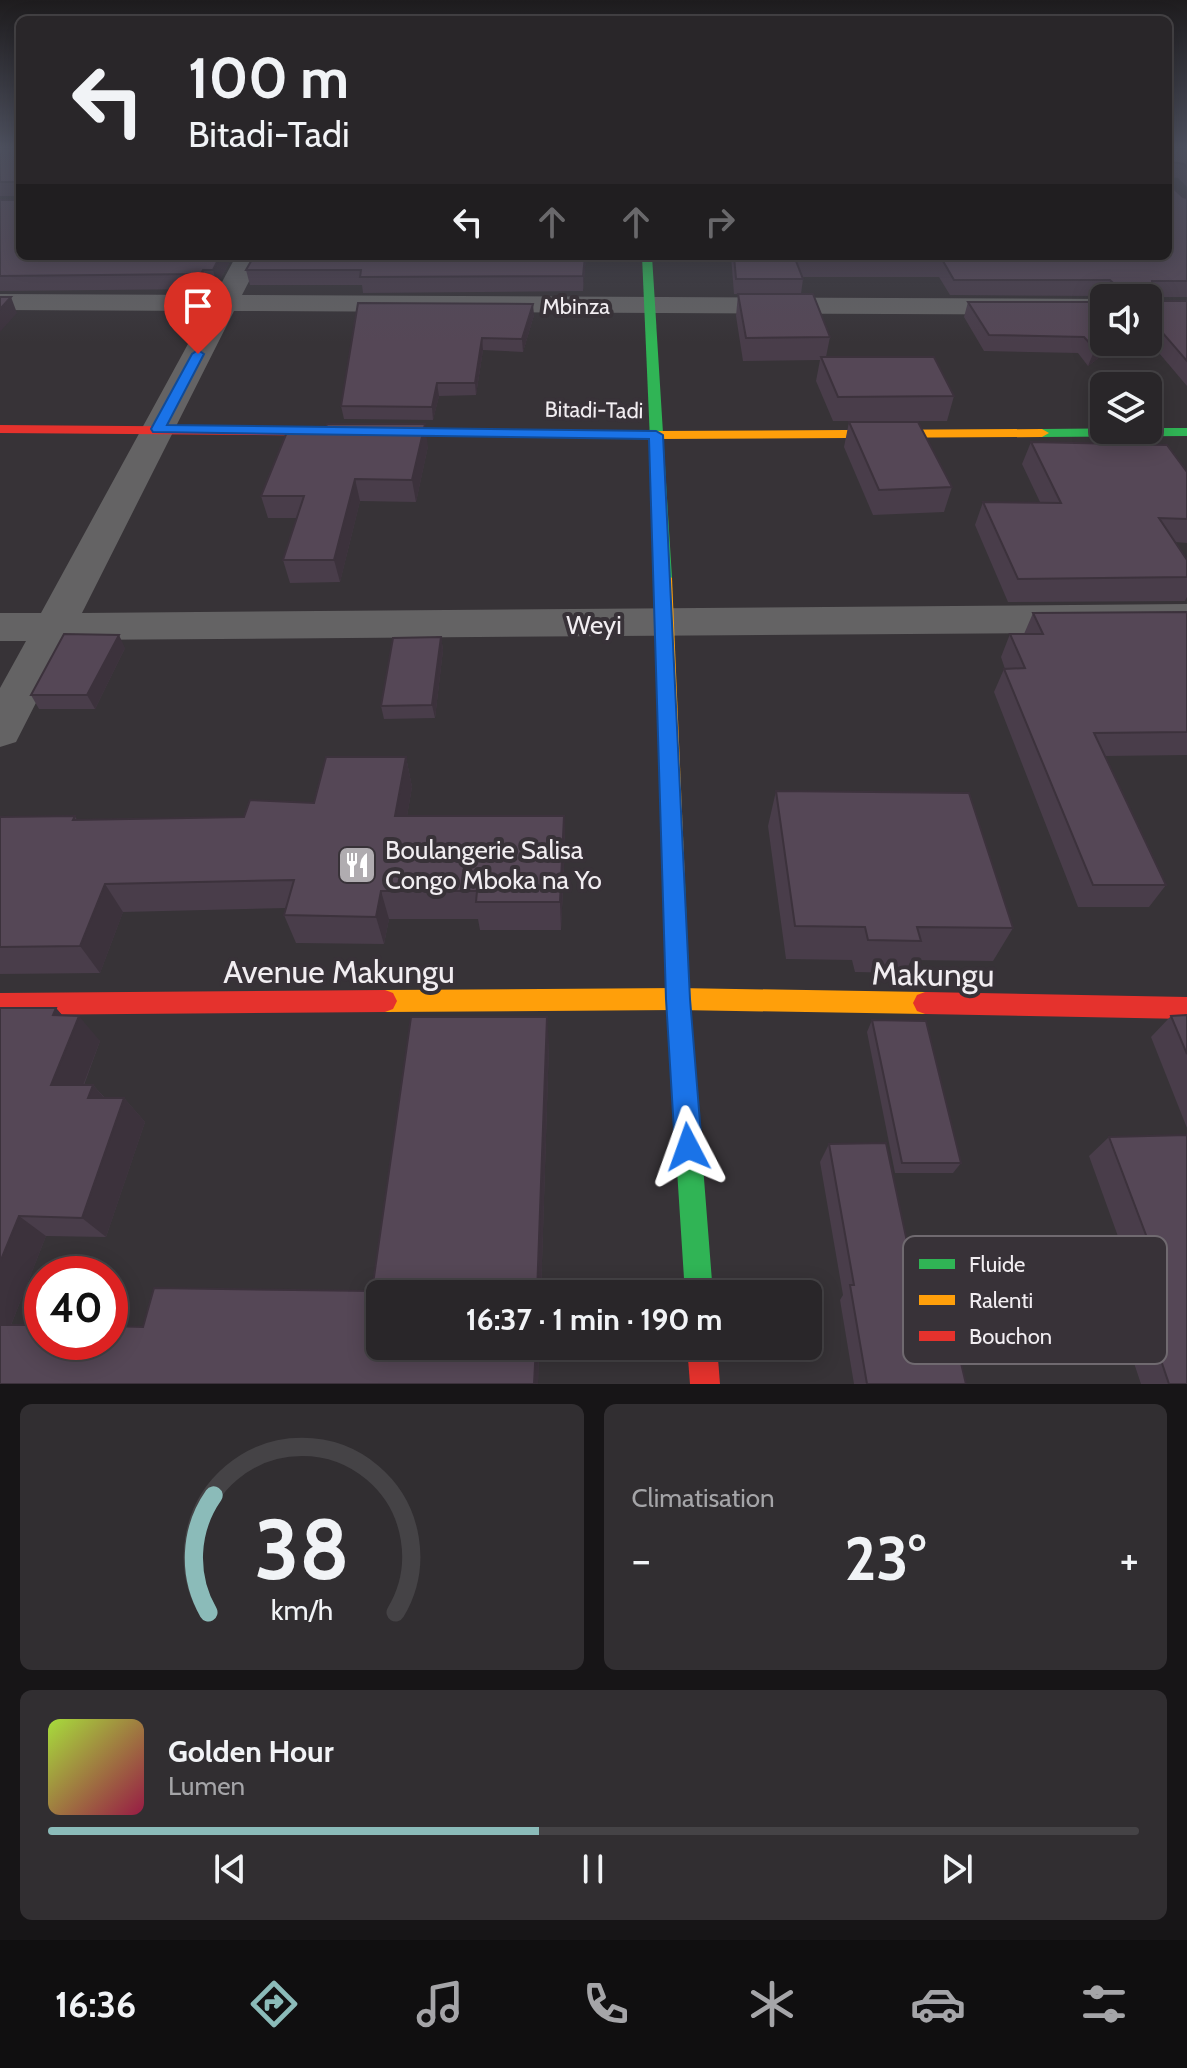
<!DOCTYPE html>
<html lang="fr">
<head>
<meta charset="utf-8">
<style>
  :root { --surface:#292629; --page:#312e31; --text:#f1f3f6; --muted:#a5a5a8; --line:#454346; --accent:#8bbbb9 }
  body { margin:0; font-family:Cabin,sans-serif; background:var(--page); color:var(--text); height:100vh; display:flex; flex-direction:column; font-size:30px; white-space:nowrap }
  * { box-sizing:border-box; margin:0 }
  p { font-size:26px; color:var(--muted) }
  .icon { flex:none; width:44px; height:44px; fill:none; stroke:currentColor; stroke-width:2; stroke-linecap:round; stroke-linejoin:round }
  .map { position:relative; height:1384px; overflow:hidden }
  .drawer { display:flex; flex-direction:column; gap:20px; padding:20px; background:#171517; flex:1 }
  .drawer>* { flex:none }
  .top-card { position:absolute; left:16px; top:16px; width:1156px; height:244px; border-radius:12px; box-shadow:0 4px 20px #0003,0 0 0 2px var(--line); background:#292629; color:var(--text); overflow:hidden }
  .buttons { position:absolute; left:1090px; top:284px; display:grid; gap:16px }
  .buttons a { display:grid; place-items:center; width:72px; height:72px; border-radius:12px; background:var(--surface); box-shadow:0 4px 20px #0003,0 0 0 2px var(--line); font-size:40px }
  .speed { position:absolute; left:24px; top:1256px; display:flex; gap:16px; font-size:40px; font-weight:700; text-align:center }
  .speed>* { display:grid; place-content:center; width:104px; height:104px; border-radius:50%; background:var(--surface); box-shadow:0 4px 20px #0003,0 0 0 2px var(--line); line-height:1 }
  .speed .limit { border:12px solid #d22; background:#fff; color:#111 }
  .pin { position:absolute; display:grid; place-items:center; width:68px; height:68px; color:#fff; margin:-82px -34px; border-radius:50% 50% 50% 0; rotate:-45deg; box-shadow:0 0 8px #0007 }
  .pin .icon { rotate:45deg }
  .me { position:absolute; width:88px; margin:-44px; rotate:356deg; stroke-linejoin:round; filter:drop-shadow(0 0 6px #0008) }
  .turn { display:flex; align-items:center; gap:28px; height:168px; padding:0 40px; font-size:36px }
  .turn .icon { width:104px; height:104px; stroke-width:2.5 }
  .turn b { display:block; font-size:56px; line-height:68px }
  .lanes { display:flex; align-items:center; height:76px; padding:0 40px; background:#0003; justify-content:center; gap:40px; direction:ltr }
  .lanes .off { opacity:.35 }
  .big { font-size:60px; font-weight:700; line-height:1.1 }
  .drawer .card { flex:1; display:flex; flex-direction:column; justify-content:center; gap:12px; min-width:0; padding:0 28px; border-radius:12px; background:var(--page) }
  .drawer .dial { align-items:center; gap:0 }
  .dial svg { height:208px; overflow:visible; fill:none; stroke:var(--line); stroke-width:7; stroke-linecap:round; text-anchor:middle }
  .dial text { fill:var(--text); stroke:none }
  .song { display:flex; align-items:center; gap:24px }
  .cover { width:96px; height:96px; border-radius:12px; background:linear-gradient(135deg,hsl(80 70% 55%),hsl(340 70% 35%)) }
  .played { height:8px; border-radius:4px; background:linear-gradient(90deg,var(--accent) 45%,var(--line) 45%) }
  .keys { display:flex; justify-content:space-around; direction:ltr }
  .heat { display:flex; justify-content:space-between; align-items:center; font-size:44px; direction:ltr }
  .drawer .tiles { flex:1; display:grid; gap:20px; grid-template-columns:1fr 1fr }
  .card:last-child { grid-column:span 2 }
  .trip { position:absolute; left:366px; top:1280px; width:456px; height:80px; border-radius:12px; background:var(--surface); box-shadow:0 4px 20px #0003,0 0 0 2px var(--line); font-weight:700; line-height:80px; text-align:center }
  .menu { display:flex; height:128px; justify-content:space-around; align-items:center; background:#100f10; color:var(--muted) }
  .menu .icon { width:56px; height:56px }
  .menu .active { color:var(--accent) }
  .menu b { font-size:36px; color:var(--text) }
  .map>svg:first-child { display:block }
</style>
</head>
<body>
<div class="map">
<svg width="1187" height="1384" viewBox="0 0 1187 1384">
  <rect width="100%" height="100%" fill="#373337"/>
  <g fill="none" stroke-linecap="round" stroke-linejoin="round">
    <!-- street -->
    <polygon fill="#646364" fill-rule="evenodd" points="236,256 262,256 242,295 1104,299 1104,315 234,311 82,613 1187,604 1187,632 68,640 16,742 0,747 0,688 26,641 0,641 0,613 41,613 206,311 0,310 0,294 215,295"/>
    <!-- fast -->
    <g fill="#30b455" fill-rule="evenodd">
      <polygon points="642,256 652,256 672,578 664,583 656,578"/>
      <polygon points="1148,428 1187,428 1187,436 1042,437 1035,433 1042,429"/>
      <polygon points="674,873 682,876 685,882 690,999 713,1294 685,1294 666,999 663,882 666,876"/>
    </g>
    <!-- slow -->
    <g fill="#ff9f0a" fill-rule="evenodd">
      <polygon points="362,428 656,431 1042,429 1049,433 1042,437 656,439 357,435 355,432"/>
      <polygon points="664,573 672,578 685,882 682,888 674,891 666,888 663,882 656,578"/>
      <polygon points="678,988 925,992 933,995 937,1003 933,1011 925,1014 678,1010 385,1012 377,1009 373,1001 377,993 385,990"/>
    </g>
    <!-- jam -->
    <g fill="#e5322d" fill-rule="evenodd">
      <polygon points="0,425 362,428 369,432 362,436 0,433"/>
      <polygon points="385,990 393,993 397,1001 393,1009 385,1012 0,1015 0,993"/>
      <polygon points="925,992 1187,997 1187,1019 925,1014 917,1011 913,1003 917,995"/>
      <polygon points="687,1346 717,1346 720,1384 690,1384"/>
    </g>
  </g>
  <!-- wall -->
  <g fill="#493d4a">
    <polygon points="0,148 20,148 20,256 233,256 217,285 207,285 205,289 0,291 0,200 16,200 16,196 0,196"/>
    <polygon points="1168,148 1187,148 1187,187 1178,178 1171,177 1171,186 1183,197 1187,198 1187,297 1152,297 1152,301 1187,301 1187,386 1148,340 1148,298 1106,298 1104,296 950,295 939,277 802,277 803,279 801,294 830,337 826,357 954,396 947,421 833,421 816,381 820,360 743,361 736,316 738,294 734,294 731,256 1168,256"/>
    <polygon points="254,256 586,256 583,291 363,293 362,285 250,285 246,270"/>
    <polygon points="968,302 1104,342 1119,342 1088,366 1078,353 984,351 964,317"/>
    <polygon points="358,303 534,315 523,352 483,350 476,395 439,396 433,420 344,419 341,406"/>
    <polygon points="849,422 952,487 944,512 873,515 844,447"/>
    <polygon points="1031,442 1187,472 1187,543 1175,542 1187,560 1187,597 1185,601 1008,602 975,525 983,502 1040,502 1022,464"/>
    <polygon points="428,446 416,502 360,501 340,582 290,583 283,560 297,518 268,518 261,496"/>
    <polygon points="1187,612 1187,755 1105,756 1166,885 1149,907 1078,907 994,692 1004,669 1005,669 1001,657 1010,634 1024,634 1033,613"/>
    <polygon points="441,637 443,650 435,718 384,719 381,706"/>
    <polygon points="125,648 95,709 39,709 31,695"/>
    <polygon points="406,757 412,787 407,816 564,816 565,845 561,930 480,930 478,919 389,919 384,944 296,943 284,915 286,908 123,912 100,973 0,974 0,817 75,816 77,820 244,817 314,803"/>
    <polygon points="776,791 1013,928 993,961 911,960 905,973 855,972 852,960 786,959 768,826"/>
    <polygon points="0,1008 56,1008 62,1015 100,1041 84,1085 93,1085 105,1098 124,1098 145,1122 106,1237 46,1236 11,1325 143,1327 372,1291 549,1043 541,1294 380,1294 380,1346 539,1346 538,1384 0,1384"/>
    <polygon points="1187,1015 1187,1128 1151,1037 1171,1016"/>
    <polygon points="872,1020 961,1163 953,1173 895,1173 867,1032"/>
    <polygon points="1187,1135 1187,1384 1141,1384 1114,1303 1137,1289 1089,1156 1109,1137"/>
    <polygon points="829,1144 916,1284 966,1384 854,1384 840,1300 843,1295 820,1162"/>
  </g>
  <!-- shaded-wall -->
  <g fill="#3c323c">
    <polygon points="220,256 233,256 217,285 213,270"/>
    <polygon points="585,256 586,256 583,291 583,276"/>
    <polygon points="203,270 207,285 205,289 201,274"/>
    <polygon points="11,297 17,313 0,332 0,309"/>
    <polygon points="533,304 534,315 523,352 522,339"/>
    <polygon points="482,338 483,350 476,395 475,383"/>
    <polygon points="1104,342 1119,342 1088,366 1095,349"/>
    <polygon points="437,383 439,396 433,420 432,407"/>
    <polygon points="425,424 428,446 416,502 412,480"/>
    <polygon points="355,479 360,501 340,582 334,560"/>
    <polygon points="119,635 125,648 95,709 87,695"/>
    <polygon points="441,637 443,650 435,718 432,705"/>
    <polygon points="406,757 412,787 402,845 395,816"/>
    <polygon points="564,816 565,845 561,930 560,902"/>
    <polygon points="105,884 123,912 100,973 80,946"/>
    <polygon points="381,891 389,919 384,944 376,917"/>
    <polygon points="56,1008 74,1029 79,1016 100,1041 74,1109 51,1085 53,1015"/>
    <polygon points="547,1017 549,1043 541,1294 537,1294"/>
    <polygon points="93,1085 114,1109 88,1098"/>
    <polygon points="124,1098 145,1122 106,1237 82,1218"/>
    <polygon points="19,1216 46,1236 5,1340 0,1338 0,1262"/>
    <polygon points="536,1346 539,1346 538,1384 534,1384"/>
  </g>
  <!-- building -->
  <g fill="#554756" stroke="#3c323c" stroke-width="2">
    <polygon points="0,148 20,148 20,256 220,256 213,270 203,270 201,274 0,276 0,200 16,200 17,182 0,182"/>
    <polygon points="1168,148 1187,148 1187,168 1184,164 1171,162 1171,186 1183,197 1187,198 1187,281 1152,281 1152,301 1187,301 1187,361 1148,316 1148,298 1113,298 1113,283 1110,280 954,280 943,261 796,261 803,279 736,279 734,256 1168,256"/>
    <polygon points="254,256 585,256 583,276 360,277 361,270 246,270"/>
    <polygon points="738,294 813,294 830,337 746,338"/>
    <polygon points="0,297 11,297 0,309"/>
    <polygon points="968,302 1104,302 1104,342 1095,349 1084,337 989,335"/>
    <polygon points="358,303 533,304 522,339 482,338 475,383 437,383 432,407 341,406"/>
    <polygon points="821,357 934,357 954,396 838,397"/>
    <polygon points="849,422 918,422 952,487 879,490"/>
    <polygon points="327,424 425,424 412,480 355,479 334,560 283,560 304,496 261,496 289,427 326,427"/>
    <polygon points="1031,442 1167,445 1187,472 1187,519 1159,518 1187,560 1187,577 1018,579 983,502 1061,503"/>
    <polygon points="1187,612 1187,732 1094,733 1166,885 1093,885 1004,669 1025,668 1010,634 1043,634 1033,613"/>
    <polygon points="64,634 119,635 87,695 31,695"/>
    <polygon points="441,637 432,705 381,706 393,638"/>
    <polygon points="326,757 406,757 395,816 564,816 560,902 476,902 477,891 381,891 376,917 284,915 294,880 105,884 80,946 0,947 0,817 75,816 73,820 244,817 250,800 314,803"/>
    <polygon points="776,791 969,793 1013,928 917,927 921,941 868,940 865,927 795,926"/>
    <polygon points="0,1008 56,1008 53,1015 79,1016 51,1085 93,1085 88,1098 124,1098 82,1218 19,1216 0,1262"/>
    <polygon points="1187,1015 1187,1054 1171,1016"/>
    <polygon points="411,1017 547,1017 537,1294 380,1294 380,1346 536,1346 534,1384 0,1384 0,1325 42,1325 42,1342 110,1342 110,1326 143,1327 154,1288 372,1291"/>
    <polygon points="872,1020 926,1021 961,1163 902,1163"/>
    <polygon points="1187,1135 1187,1384 1169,1384 1137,1289 1166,1288 1109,1137"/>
    <polygon points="886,1143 916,1284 942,1283 966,1384 867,1384 850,1285 854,1285 829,1144"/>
  </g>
  <!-- sky -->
  <linearGradient id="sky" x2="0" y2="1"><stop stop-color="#1e1c1e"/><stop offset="0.43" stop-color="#4d505e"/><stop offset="1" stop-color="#4d505e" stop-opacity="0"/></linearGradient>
  <rect width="1187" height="342" fill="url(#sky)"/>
  <!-- route -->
  <polygon fill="#1a73e8" stroke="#114b97" stroke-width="2" points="198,350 204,354 167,425 656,431 663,435 690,999 702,1147 698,1156 688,1160 679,1156 675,1147 666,999 649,439 153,432 151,429 192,354"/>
  <!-- icons -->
  <defs>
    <symbol id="restaurant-square" viewBox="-11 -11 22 22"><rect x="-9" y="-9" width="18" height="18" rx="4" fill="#b0acb0" stroke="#383238"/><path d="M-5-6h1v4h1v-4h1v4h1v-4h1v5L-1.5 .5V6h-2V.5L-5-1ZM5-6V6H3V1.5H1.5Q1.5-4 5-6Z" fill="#fff"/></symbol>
  </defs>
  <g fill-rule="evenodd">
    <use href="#restaurant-square" x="335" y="843" width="44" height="44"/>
  </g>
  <g text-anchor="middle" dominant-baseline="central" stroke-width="8" stroke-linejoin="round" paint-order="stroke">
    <!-- far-street labels -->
    <g font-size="22" fill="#f1edf1" stroke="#383238">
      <text x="576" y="306">Mbinza</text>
      <text transform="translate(594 410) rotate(1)">Bitadi-Tadi</text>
    </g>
    <!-- street labels -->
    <g font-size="26" fill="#f1edf1" stroke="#383238">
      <text x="594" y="625">Weyi</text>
    </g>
    <!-- poi labels -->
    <g font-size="26" fill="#f1edf1" stroke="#383238" text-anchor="start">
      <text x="385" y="850">Boulangerie Salisa<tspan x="385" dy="30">Congo Mboka na Yo</tspan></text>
    </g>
    <!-- near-street labels -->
    <g font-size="32" fill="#f1edf1" stroke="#383238">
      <text x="339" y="971">Avenue Makungu</text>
      <text transform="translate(933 974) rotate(1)">Makungu</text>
    </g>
  </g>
  <!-- legend -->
  <rect x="903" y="1236" width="264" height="128" rx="12" fill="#383238" stroke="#706a70" stroke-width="2"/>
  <rect x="919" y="1259" width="36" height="10" fill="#30b455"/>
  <rect x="919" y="1295" width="36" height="10" fill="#ff9f0a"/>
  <rect x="919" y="1331" width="36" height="10" fill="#e5322d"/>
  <g font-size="22" fill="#f1edf1">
    <text x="969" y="1272">Fluide</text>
    <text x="969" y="1308">Ralenti</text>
    <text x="969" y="1344">Bouchon</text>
  </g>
</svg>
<div class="buttons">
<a><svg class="icon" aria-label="sound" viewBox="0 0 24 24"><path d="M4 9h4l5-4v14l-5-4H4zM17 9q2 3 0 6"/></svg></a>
<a><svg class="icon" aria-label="layers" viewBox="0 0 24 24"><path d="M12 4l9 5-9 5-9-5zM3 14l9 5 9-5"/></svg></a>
</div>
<div class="speed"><div class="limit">40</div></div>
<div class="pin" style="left:198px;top:354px;background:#d93025"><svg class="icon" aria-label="arrive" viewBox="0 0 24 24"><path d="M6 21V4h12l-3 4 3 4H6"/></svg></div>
<svg class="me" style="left:688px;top:1147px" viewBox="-20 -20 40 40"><path d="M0-17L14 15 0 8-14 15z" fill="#1a73e8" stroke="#fff" stroke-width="4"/></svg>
<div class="trip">16:37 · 1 min · 190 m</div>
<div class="top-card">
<div class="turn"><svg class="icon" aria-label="left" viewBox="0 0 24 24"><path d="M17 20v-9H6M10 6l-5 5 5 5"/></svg><div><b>100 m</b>Bitadi-Tadi</div></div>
<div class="lanes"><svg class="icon" aria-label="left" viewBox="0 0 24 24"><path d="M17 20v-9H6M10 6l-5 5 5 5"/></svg><svg class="icon off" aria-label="ahead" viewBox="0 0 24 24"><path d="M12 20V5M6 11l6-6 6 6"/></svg><svg class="icon off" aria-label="ahead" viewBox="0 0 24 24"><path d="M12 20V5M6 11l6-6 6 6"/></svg><svg class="icon off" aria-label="right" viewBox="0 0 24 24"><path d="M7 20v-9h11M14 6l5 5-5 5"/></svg></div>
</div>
</div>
<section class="drawer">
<div class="tiles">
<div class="card dial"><svg viewBox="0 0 100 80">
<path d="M14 69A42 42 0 1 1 86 69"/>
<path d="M14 69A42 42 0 0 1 16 24" stroke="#8bbbb9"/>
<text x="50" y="56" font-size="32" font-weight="700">38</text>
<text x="50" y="72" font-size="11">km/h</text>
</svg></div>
<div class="card"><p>Climatisation</p>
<div class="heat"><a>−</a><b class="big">23°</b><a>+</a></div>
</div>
<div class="card">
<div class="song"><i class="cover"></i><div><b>Golden Hour</b><p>Lumen</p></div></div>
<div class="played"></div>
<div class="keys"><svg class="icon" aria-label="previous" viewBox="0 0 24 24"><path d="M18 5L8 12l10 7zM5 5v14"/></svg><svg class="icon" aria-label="pause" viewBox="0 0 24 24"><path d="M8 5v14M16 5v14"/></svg><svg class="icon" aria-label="next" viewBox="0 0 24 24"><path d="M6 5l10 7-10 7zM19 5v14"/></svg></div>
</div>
</div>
</section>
<nav class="menu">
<b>16:36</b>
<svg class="icon active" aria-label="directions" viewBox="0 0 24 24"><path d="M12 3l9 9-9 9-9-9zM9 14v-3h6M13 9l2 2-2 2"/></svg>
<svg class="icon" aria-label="music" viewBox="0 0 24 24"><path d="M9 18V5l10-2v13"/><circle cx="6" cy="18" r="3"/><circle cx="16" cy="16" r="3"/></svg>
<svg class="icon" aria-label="phone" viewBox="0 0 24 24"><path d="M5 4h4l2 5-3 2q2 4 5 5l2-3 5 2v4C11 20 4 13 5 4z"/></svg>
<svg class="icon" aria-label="climate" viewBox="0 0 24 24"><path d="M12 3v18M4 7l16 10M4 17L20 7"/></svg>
<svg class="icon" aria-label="car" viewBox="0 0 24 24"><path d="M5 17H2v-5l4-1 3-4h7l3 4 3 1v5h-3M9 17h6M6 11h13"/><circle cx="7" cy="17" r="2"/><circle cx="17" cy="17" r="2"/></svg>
<svg class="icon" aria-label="filters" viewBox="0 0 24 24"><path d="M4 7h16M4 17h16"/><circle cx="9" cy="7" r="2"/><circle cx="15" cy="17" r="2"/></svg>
</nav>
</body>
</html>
